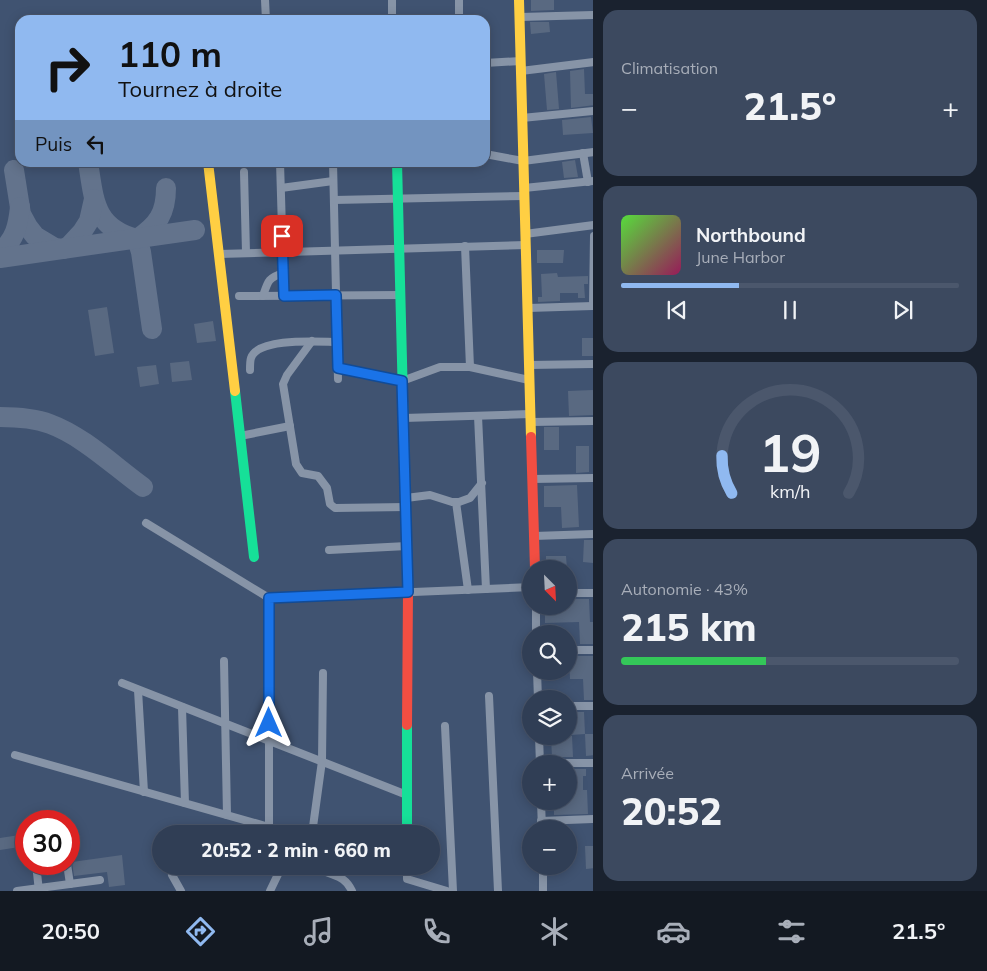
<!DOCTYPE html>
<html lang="fr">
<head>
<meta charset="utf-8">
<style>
  :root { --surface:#303e55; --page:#3c495f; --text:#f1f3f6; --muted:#a8aeb9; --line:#4b576c; --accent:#90b9f0 }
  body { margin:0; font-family:Mulish,sans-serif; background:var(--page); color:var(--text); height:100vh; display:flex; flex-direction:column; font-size:19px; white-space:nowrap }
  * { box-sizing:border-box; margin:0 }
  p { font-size:16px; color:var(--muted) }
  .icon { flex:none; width:28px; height:28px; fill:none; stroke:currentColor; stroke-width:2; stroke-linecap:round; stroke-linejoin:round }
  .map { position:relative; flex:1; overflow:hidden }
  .drawer { display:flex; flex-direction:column; gap:10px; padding:10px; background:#1a222f; width:394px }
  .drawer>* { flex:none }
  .guide { position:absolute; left:15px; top:15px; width:475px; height:152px; border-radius:15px; box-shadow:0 2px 12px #0003,0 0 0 1px var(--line); background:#90b9f0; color:#111; overflow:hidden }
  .needle { width:32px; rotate:156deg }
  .tools { position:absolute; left:522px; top:560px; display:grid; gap:10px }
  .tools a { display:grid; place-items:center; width:55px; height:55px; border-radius:50%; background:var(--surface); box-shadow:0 2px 12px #0003,0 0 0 1px var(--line); font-size:25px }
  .speed { position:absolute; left:15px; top:810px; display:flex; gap:10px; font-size:25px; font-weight:700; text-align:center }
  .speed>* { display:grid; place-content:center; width:65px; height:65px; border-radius:50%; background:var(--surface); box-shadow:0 2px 12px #0003,0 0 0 1px var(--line); line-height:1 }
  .speed .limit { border:8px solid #d22; background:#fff; color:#111 }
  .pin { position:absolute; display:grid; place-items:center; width:42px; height:42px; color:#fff; margin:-21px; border-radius:10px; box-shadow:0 2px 8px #0006 }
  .me { position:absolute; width:55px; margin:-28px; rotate:0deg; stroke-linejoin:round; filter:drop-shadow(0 0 4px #0008) }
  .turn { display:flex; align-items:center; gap:18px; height:105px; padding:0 20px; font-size:22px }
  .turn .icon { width:65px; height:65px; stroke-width:2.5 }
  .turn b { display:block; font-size:35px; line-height:42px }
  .then { display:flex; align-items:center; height:48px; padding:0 20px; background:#0003; gap:10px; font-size:19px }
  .big { font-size:38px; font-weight:800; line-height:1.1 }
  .drawer .tile { flex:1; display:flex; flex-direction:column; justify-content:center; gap:8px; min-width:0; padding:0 18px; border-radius:15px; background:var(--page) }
  .drawer .dial { align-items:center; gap:0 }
  .dial svg { height:130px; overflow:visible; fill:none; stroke:var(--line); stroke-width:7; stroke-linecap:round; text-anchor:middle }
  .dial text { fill:var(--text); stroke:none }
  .song { display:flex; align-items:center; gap:15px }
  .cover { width:60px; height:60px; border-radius:8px; background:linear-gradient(135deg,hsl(110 70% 55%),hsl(330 70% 35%)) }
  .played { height:5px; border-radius:2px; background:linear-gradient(90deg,var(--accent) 35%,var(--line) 35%) }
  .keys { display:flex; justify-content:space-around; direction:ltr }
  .heat { display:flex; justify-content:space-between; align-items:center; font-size:28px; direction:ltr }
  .charge { height:8px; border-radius:4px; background:linear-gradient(90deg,#34c759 43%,var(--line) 0) }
  .trip { position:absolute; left:152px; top:825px; width:288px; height:50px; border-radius:25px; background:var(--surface); box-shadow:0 2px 12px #0003,0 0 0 1px var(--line); font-weight:800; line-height:50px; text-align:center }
  .tab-bar { display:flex; height:80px; justify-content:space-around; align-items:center; background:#131922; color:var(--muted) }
  .tab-bar .icon { width:35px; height:35px }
  .tab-bar .current { color:var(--accent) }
  .tab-bar b { font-size:22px; color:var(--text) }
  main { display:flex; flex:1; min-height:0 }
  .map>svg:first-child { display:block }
</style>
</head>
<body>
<main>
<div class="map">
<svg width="594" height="891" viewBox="0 0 594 891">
  <rect width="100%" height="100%" fill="#405371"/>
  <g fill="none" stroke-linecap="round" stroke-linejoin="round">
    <!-- taxiway -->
    <g stroke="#63738c" stroke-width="20">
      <path d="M88,162c6,38 6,66 49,77 21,-14 29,-26 29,-51"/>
      <polyline points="14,170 21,214 28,227 35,236 55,248 63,249 69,246 82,232 89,221 94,199"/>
      <polyline points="137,239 141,252 152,329"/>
      <path d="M0,252c15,-12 18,-26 20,-45"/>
      <polyline points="0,258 195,230"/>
      <path d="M0,417c17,0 34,1 50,7 33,12 64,42 93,63"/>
    </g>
  </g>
  <!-- building -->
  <g fill="#596981">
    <polygon points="531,0 554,0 554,10 531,11"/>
    <polygon points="530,22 549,22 550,32 531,34"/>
    <polygon points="584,69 585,94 594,94 594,105 571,108 570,71"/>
    <polygon points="556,72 559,109 547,110 544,74"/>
    <polygon points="591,117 593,133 563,135 562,120"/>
    <polygon points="575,160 578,177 564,178 562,162"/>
    <polygon points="537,250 564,250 563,263 537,263"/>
    <polygon points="557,273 558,277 588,276 588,284 584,284 585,298 578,298 578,293 560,293 560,301 538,302 538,297 542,297 541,274"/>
    <polygon points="107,307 114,353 95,356 88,310"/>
    <polygon points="213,321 216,341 197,343 194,324"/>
    <rect x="582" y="338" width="12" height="18"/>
    <polygon points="189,361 192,380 172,382 170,363"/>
    <polygon points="156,365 159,384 140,387 137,367"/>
    <polygon points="594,390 594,415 569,416 568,391"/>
    <rect x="544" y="427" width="15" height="23"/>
    <polygon points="576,446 589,446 589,472 576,473"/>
    <polygon points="577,485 579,527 562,528 561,507 544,507 544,486"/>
    <polygon points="584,540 594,540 594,563 583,562"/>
    <polygon points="546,556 566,556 567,569 546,569"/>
    <polygon points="569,599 589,599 590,622 594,622 594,644 580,644 579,622 545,623 545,606 569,606"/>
    <polygon points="569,656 594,656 594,700 584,700 583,679 570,679"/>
    <polygon points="570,712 584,712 585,734 571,735"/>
    <polygon points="585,734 594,734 594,755 586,756"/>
    <polygon points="551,736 572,736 573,757 552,757"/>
    <polygon points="573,769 586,769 586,776 583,776 583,790 587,790 588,814 554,815 554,801 569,801 569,790 573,790"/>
    <polygon points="26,834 26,846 0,850 0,838"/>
    <polygon points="585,846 594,846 594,868 586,869"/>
    <polygon points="122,855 125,885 109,887 107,872 74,876 72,862"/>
  </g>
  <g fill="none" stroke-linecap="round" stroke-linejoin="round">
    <!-- street -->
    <g stroke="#8794a7" stroke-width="8">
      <polyline points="265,0 266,20"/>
      <polyline points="392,0 392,20"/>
      <polyline points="459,0 459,20"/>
      <polyline points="520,17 594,15"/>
      <polyline points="191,19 192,20"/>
      <polyline points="485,63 521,61"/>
      <polyline points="521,71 594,62"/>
      <polyline points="522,118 594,111"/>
      <polyline points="583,153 588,182"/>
      <polyline points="485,154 523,161 594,152"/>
      <polyline points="280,162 284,296"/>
      <polyline points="333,162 338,379"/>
      <polyline points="244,172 246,253"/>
      <polyline points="281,188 333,181"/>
      <polyline points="524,188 594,181"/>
      <polyline points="334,200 524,196"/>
      <polyline points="525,234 594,225"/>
      <polyline points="465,246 470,367"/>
      <polyline points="219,254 526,245"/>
      <polyline points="239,296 400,295"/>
      <path d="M263,296c5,-15 5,-18 20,-23"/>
      <polyline points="593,306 594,236"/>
      <polyline points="528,308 594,306"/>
      <polyline points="312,341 287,375 283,384 296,464 302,473 318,476 327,488 330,504 335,508 406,507"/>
      <polyline points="529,365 594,364"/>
      <polyline points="338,368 402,381 440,367 470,367 529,380"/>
      <path d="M250,370c0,-3 0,-9 1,-12 7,-21 69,-16 86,-16"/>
      <polyline points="478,416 486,589"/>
      <polyline points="404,418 530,414"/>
      <polyline points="531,422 594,421"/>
      <polyline points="240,436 290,426"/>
      <polyline points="532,479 594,478"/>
      <polyline points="406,498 430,495 452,502 459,502 470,498 482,483"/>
      <polyline points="456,502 468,590"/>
      <polyline points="146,523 269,598 531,587"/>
      <polyline points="534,536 594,534"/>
      <polyline points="329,550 407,546"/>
      <polyline points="569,593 594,593"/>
      <polyline points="536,606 536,634"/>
      <polyline points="569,650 594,650"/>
      <polyline points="224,661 227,815"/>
      <polyline points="537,671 538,699"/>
      <polyline points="122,683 407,795"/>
      <polyline points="138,690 144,792"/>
      <polyline points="489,696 498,891"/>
      <polyline points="569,706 594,706"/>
      <polyline points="182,707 185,803"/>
      <polyline points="445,726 453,891"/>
      <polyline points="539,736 540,764"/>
      <polyline points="15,755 269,827"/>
      <polyline points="540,763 594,763"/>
      <polyline points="541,801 542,829"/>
      <polyline points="541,821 594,819"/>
      <polyline points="269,834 269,598"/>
      <polyline points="312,834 322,761 323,673"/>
      <polyline points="36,864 39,891"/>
      <polyline points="67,864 70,884"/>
      <path d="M317,866c13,12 26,6 35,25"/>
      <polyline points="407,866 407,879 447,891"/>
      <polyline points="543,866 543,891"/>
      <polyline points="172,875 181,891"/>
      <polyline points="17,891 100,880"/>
      <polyline points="270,891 282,866"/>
    </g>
    <!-- fast -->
    <g stroke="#16e098" stroke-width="10">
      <polyline points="397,162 406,520"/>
      <polyline points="235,391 254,557"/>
      <polyline points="407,834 407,725"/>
    </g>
    <!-- slow -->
    <g stroke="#ffcf43" stroke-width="10">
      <polyline points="519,0 531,437"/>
      <polyline points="208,162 235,391"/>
    </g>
    <!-- jam -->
    <g stroke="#f24e42" stroke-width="10">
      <polyline points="531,437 535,569"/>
      <polyline points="406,520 408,592 407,725"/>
    </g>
  </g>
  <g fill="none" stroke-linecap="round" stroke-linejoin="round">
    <defs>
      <polyline id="route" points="269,723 269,598 408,592 402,381 338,368 336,295 284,296 282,236"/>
    </defs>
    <!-- route casing -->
    <use href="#route" stroke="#114b97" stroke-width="12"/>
    <!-- route -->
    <use href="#route" stroke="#1a73e8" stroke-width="9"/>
  </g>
</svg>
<div class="tools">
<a><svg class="needle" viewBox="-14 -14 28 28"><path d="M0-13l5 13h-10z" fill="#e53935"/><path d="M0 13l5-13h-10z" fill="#a8aeb9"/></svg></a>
<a><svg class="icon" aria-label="search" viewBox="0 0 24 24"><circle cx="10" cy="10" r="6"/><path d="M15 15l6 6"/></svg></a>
<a><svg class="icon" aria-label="layers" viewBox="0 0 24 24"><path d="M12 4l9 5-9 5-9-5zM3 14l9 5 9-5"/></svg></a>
<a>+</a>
<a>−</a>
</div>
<div class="speed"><div class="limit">30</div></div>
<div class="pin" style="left:282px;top:236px;background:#d93025"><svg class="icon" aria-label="arrive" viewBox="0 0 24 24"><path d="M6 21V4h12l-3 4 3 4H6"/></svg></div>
<svg class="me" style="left:269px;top:723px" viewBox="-20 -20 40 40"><path d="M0-17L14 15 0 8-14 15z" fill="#1a73e8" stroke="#fff" stroke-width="4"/></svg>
<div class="trip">20:52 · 2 min · 660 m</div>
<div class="guide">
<div class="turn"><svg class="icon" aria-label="right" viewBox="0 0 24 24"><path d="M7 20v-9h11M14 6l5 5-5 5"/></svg><div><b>110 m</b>Tournez à droite</div></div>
<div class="then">Puis<svg class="icon" aria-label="left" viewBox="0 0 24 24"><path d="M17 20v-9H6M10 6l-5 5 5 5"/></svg></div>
</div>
</div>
<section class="drawer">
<div class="tile"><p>Climatisation</p>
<div class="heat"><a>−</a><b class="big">21.5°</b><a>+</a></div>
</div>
<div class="tile">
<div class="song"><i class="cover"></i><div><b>Northbound</b><p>June Harbor</p></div></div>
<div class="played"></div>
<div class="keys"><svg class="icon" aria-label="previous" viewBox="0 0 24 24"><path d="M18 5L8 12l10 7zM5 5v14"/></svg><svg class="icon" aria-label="pause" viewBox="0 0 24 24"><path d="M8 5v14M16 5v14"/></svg><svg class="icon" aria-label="next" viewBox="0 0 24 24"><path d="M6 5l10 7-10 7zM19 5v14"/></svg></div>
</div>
<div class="tile dial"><svg viewBox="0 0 100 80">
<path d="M14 69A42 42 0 1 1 86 69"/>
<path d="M14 69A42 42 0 0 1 8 46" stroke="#90b9f0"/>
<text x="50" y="56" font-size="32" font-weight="700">19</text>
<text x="50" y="72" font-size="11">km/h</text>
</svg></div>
<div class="tile"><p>Autonomie · 43%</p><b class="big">215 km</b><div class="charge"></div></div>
<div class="tile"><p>Arrivée</p><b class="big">20:52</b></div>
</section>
</main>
<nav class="tab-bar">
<b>20:50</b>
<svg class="icon current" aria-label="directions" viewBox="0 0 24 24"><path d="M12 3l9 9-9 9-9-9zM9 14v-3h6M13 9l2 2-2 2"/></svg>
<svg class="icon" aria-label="music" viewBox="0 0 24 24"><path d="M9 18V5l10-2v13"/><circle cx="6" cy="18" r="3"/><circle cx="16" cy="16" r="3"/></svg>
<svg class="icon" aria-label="phone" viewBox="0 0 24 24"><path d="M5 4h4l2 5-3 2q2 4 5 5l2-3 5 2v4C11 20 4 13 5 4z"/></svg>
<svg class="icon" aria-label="climate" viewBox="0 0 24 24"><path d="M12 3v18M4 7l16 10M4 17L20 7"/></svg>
<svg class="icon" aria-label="car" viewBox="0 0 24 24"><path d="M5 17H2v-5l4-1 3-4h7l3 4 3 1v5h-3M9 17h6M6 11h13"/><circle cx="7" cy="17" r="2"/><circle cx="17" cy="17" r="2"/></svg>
<svg class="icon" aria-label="filters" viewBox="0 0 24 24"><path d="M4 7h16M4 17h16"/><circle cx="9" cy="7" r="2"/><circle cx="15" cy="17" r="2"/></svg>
<b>21.5°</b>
</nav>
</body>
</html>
